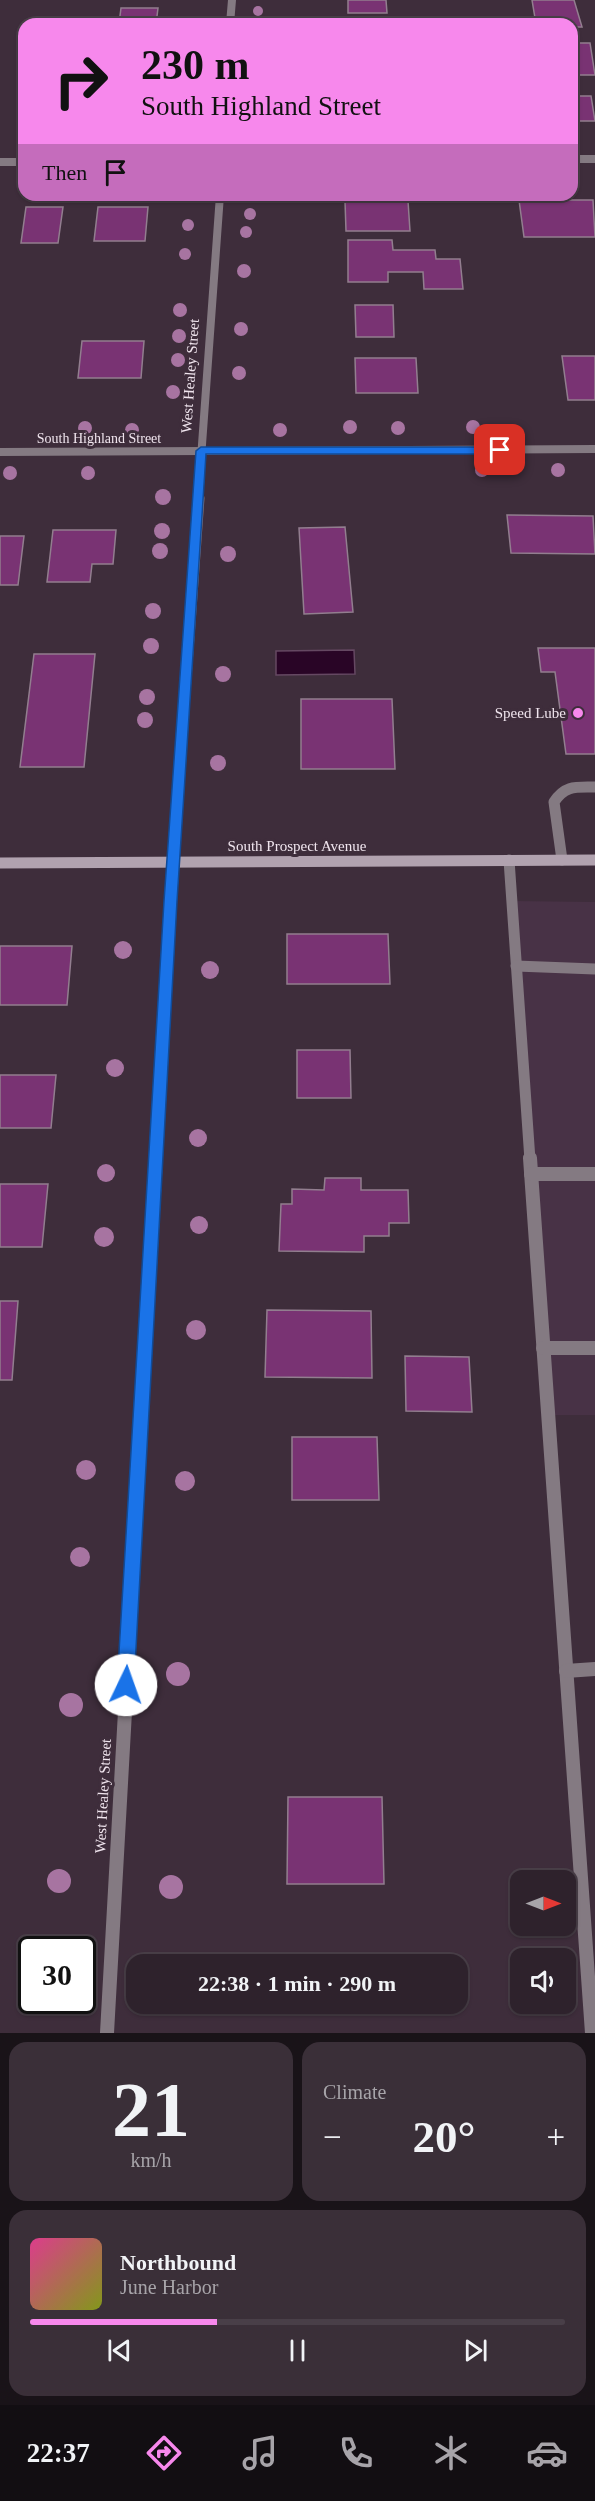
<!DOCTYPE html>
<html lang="en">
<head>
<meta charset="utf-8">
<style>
  :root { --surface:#2e222c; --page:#3a2f38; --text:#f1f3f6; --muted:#a7a4a9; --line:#493f48; --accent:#f788ec }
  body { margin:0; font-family:Georgia,serif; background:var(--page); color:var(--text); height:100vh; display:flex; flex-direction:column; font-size:22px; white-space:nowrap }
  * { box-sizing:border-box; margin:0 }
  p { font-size:20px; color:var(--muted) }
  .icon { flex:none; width:33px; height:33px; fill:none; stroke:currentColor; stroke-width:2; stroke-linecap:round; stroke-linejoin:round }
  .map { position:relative; height:2033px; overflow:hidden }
  .details { display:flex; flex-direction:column; gap:9px; padding:9px; background:#191318; flex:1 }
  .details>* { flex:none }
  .hud { position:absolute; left:18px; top:18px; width:560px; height:183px; border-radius:18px; box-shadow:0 2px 4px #0004,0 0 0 2px var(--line); background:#f788ec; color:#111; overflow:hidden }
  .needle { width:39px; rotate:90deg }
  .tools { position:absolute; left:510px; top:1870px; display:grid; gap:12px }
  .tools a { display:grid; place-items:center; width:66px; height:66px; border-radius:12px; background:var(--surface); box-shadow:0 2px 4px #0004,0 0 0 2px var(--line); font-size:30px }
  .speed { position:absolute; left:18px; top:1936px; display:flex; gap:12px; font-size:30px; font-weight:700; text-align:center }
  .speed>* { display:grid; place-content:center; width:78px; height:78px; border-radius:50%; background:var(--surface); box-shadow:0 2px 4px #0004,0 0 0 2px var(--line); line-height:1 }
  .speed .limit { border:3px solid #111; border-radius:9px; background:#fff; color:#111 }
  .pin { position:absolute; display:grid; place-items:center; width:51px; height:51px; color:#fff; margin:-26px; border-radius:12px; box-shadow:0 3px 9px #0006 }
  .me { position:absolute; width:66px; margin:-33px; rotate:3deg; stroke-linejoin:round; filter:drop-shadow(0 0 4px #0008) }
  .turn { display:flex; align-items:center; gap:21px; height:126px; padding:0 24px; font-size:27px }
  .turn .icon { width:78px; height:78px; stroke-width:2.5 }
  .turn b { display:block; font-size:42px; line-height:51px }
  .then { display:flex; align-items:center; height:57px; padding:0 24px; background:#0003; gap:12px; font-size:22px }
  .big { font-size:45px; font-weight:700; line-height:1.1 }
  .details .card { flex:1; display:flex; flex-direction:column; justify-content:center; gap:9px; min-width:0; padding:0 21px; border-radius:18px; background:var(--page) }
  .details .dial { align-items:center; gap:0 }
  .dial b { font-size:78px; line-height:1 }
  .song { display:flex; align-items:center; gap:18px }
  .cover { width:72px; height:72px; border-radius:9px; background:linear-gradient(135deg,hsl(330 70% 55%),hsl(70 70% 35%)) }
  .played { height:6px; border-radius:3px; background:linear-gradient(90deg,var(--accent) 35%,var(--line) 35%) }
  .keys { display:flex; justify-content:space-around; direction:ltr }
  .heat { display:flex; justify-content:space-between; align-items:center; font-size:33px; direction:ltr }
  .details .tiles { flex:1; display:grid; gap:9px; grid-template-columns:1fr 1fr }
  .card:last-child { grid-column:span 2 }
  .trip { position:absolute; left:126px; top:1954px; width:342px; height:60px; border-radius:18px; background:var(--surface); box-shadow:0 2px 4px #0004,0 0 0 2px var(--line); font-weight:700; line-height:60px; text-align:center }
  .menu { display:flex; height:96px; justify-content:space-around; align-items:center; background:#120e12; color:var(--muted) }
  .menu .icon { width:42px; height:42px }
  .menu .current { color:var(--accent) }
  .menu b { font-size:27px; color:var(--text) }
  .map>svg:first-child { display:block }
</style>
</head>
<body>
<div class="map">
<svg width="595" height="2033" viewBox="0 0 595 2033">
  <rect width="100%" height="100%" fill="#3e2d3b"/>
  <!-- built -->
  <polygon fill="#483246" points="511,901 595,902 595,1415 548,1415"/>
  <!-- water -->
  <polygon fill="#290526" stroke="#654862" stroke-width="1.5" points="354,650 355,674 276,675 276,651"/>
  <!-- building -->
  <g fill="#793373" stroke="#927e8f" stroke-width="1.5">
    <polygon points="348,0 386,0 387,13 348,13"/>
    <polygon points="532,0 574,0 582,27 572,27 572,33 572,24 536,24"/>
    <polygon points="121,8 158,8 156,24 119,24"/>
    <polygon points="572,43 590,43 595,75 572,75"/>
    <polygon points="572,96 591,96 595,121 572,121"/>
    <polygon points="519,200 593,200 595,237 524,237"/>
    <polygon points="345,201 408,201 410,231 346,231"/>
    <polygon points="26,207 63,207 58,243 21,243"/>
    <polygon points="98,207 148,207 145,241 94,241"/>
    <polygon points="348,240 392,240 393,250 435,250 436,259 460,259 463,289 424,289 423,272 388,272 388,282 348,282"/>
    <polygon points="355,305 393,305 394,337 356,337"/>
    <polygon points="82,341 144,341 141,378 78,378"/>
    <polygon points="562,356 595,356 595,400 568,400"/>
    <polygon points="355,358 416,358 418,393 356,393"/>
    <polygon points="507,515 593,516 595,554 511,553"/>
    <polygon points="345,527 353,612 304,614 299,528"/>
    <polygon points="53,530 116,530 113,564 92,564 90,582 47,582"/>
    <polygon points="0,536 24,536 18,585 0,585"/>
    <polygon points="538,648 595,648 595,754 566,754 555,672 541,672"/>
    <polygon points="34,654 95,654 84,767 20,767"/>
    <polygon points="301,699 392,699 395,769 301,769"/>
    <polygon points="287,934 388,934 390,984 287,984"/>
    <polygon points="0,946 72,946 67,1005 0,1005"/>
    <polygon points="297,1050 350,1050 351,1098 297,1098"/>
    <polygon points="0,1075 56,1075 51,1128 0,1128"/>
    <polygon points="325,1178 361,1178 361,1190 408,1190 409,1223 389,1223 389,1236 364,1236 364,1252 279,1251 281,1204 292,1204 292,1189 324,1190"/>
    <polygon points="0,1184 48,1184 42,1247 0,1247"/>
    <polygon points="0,1301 18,1301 12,1380 0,1380"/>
    <polygon points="267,1310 371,1311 372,1378 265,1377"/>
    <polygon points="405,1356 469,1357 472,1412 406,1411"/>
    <polygon points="292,1437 377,1437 379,1500 292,1500"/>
    <polygon points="288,1797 382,1797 384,1884 287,1884"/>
  </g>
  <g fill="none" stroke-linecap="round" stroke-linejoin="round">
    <!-- lane-far1 -->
    <g stroke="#847a82" stroke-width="11">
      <polyline points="509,860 530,1160"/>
      <path d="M562,860l-8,-58c11,-17 22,-15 41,-15"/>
      <polyline points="516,966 595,969"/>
    </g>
    <!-- lane -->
    <g stroke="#847a82" stroke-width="14">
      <polyline points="530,1158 592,2033"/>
      <polyline points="531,1174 595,1174"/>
      <polyline points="543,1348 595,1348"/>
      <polyline points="566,1671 595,1669"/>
    </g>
    <!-- street-far2 -->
    <g stroke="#847a82" stroke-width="8">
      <polyline points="230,24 232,0"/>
      <polyline points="572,159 595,159"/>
      <polyline points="0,162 24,162"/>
      <polyline points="0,452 595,449"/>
      <polyline points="198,500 220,195"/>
    </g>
    <!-- street-far1 -->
    <polyline stroke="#847a82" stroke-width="11" points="156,1160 170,901 199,498"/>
    <!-- street -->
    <polyline stroke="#847a82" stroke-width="14" points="107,2033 156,1158"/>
    <!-- secondary -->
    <polyline stroke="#b1a2af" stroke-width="11" points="0,863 595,860"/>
  </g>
  <!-- trees -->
  <g fill="#a774a1">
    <circle cx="258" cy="11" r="5"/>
    <circle cx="250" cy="214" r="6"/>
    <circle cx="188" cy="225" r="6"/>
    <circle cx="246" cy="232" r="6"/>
    <circle cx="185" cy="254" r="6"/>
    <circle cx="244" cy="271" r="7"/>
    <circle cx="180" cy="310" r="7"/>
    <circle cx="241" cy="329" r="7"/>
    <circle cx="179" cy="336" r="7"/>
    <circle cx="178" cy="360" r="7"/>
    <circle cx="239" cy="373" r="7"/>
    <circle cx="173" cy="392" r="7"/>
    <circle cx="350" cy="427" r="7"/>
    <circle cx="473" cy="427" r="7"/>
    <circle cx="85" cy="428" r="7"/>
    <circle cx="398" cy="428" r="7"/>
    <circle cx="132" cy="430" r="7"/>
    <circle cx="280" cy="430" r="7"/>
    <circle cx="482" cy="470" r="7"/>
    <circle cx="558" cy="470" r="7"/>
    <circle cx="10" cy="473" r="7"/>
    <circle cx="88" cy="473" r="7"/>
    <circle cx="163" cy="497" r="8"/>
    <circle cx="162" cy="531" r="8"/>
    <circle cx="160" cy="551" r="8"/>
    <circle cx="228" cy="554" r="8"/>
    <circle cx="153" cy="611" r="8"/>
    <circle cx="151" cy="646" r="8"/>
    <circle cx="223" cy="674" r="8"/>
    <circle cx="147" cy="697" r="8"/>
    <circle cx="145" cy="720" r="8"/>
    <circle cx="218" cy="763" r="8"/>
    <circle cx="123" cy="950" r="9"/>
    <circle cx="210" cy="970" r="9"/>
    <circle cx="115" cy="1068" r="9"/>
    <circle cx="198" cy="1138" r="9"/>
    <circle cx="106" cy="1173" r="9"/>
    <circle cx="199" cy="1225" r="9"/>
    <circle cx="104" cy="1237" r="10"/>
    <circle cx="196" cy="1330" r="10"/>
    <circle cx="86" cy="1470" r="10"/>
    <circle cx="185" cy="1481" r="10"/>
    <circle cx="80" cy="1557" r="10"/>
    <circle cx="178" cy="1674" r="12"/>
    <circle cx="71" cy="1705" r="12"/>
    <circle cx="59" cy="1881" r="12"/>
    <circle cx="171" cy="1887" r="12"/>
  </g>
  <!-- route -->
  <polygon fill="#1a73e8" stroke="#114b97" stroke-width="1.5" points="201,447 500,447 505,450 500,454 206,454 177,901 134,1685 132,1691 126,1694 120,1691 117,1685 164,901 196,451"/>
  <!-- markers -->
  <circle fill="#f788ec" stroke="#3e2d3b" stroke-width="2" cx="578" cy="713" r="6"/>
  <g text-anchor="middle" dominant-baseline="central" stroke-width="6" stroke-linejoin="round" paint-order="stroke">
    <!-- far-street labels -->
    <g font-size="14" fill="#f0e5ee" stroke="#3e2d3b">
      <text x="99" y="438">South Highland Street</text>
    </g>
    <!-- street labels -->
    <g font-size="15" fill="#f0e5ee" stroke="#3e2d3b">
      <text transform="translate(190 376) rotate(-86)">West Healey Street</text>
      <text x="297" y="846">South Prospect Avenue</text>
      <text transform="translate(103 1796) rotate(-87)">West Healey Street</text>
    </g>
    <!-- poi labels -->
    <g font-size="15" fill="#f0e5ee" stroke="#3e2d3b" text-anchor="end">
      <text x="566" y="713">Speed Lube</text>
    </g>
  </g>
</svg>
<div class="tools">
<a><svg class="needle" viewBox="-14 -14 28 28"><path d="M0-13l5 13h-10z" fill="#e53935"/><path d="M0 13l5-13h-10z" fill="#a7a4a9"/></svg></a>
<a><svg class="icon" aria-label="sound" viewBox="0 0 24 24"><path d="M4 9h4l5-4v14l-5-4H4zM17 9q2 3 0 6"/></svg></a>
</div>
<div class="speed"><div class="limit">30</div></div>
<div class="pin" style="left:500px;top:450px;background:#d93025"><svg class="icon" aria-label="arrive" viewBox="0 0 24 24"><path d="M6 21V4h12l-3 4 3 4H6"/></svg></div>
<svg class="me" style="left:126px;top:1685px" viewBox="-20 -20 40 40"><circle r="19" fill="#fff"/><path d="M0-13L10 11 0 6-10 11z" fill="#1a73e8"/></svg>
<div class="trip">22:38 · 1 min · 290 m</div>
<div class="hud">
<div class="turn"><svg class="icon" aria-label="right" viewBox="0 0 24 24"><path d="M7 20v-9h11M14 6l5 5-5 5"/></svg><div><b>230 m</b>South Highland Street</div></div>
<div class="then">Then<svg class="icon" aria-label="arrive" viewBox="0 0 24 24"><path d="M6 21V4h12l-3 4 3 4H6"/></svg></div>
</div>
</div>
<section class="details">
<div class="tiles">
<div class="card dial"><b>21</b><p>km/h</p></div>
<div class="card"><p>Climate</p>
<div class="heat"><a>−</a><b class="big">20°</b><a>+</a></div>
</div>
<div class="card">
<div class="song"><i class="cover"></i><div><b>Northbound</b><p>June Harbor</p></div></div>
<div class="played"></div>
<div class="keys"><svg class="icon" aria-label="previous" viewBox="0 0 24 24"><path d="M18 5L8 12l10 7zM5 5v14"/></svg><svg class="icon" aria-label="pause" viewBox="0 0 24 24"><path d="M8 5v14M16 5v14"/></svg><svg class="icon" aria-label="next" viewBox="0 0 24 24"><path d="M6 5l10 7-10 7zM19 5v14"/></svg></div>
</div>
</div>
</section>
<nav class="menu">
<b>22:37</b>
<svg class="icon current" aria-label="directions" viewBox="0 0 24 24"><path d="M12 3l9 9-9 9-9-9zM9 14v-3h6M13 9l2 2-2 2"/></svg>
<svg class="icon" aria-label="music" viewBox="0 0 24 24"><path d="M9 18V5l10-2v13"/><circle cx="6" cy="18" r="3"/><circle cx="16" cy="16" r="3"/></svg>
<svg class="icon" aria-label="phone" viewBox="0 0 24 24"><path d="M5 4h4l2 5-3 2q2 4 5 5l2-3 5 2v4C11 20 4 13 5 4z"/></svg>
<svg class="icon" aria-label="climate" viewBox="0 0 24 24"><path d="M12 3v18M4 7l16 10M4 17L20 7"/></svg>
<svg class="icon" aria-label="car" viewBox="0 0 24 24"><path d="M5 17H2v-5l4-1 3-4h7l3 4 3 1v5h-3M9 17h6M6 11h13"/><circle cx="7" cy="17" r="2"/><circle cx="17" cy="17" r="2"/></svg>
</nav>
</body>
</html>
